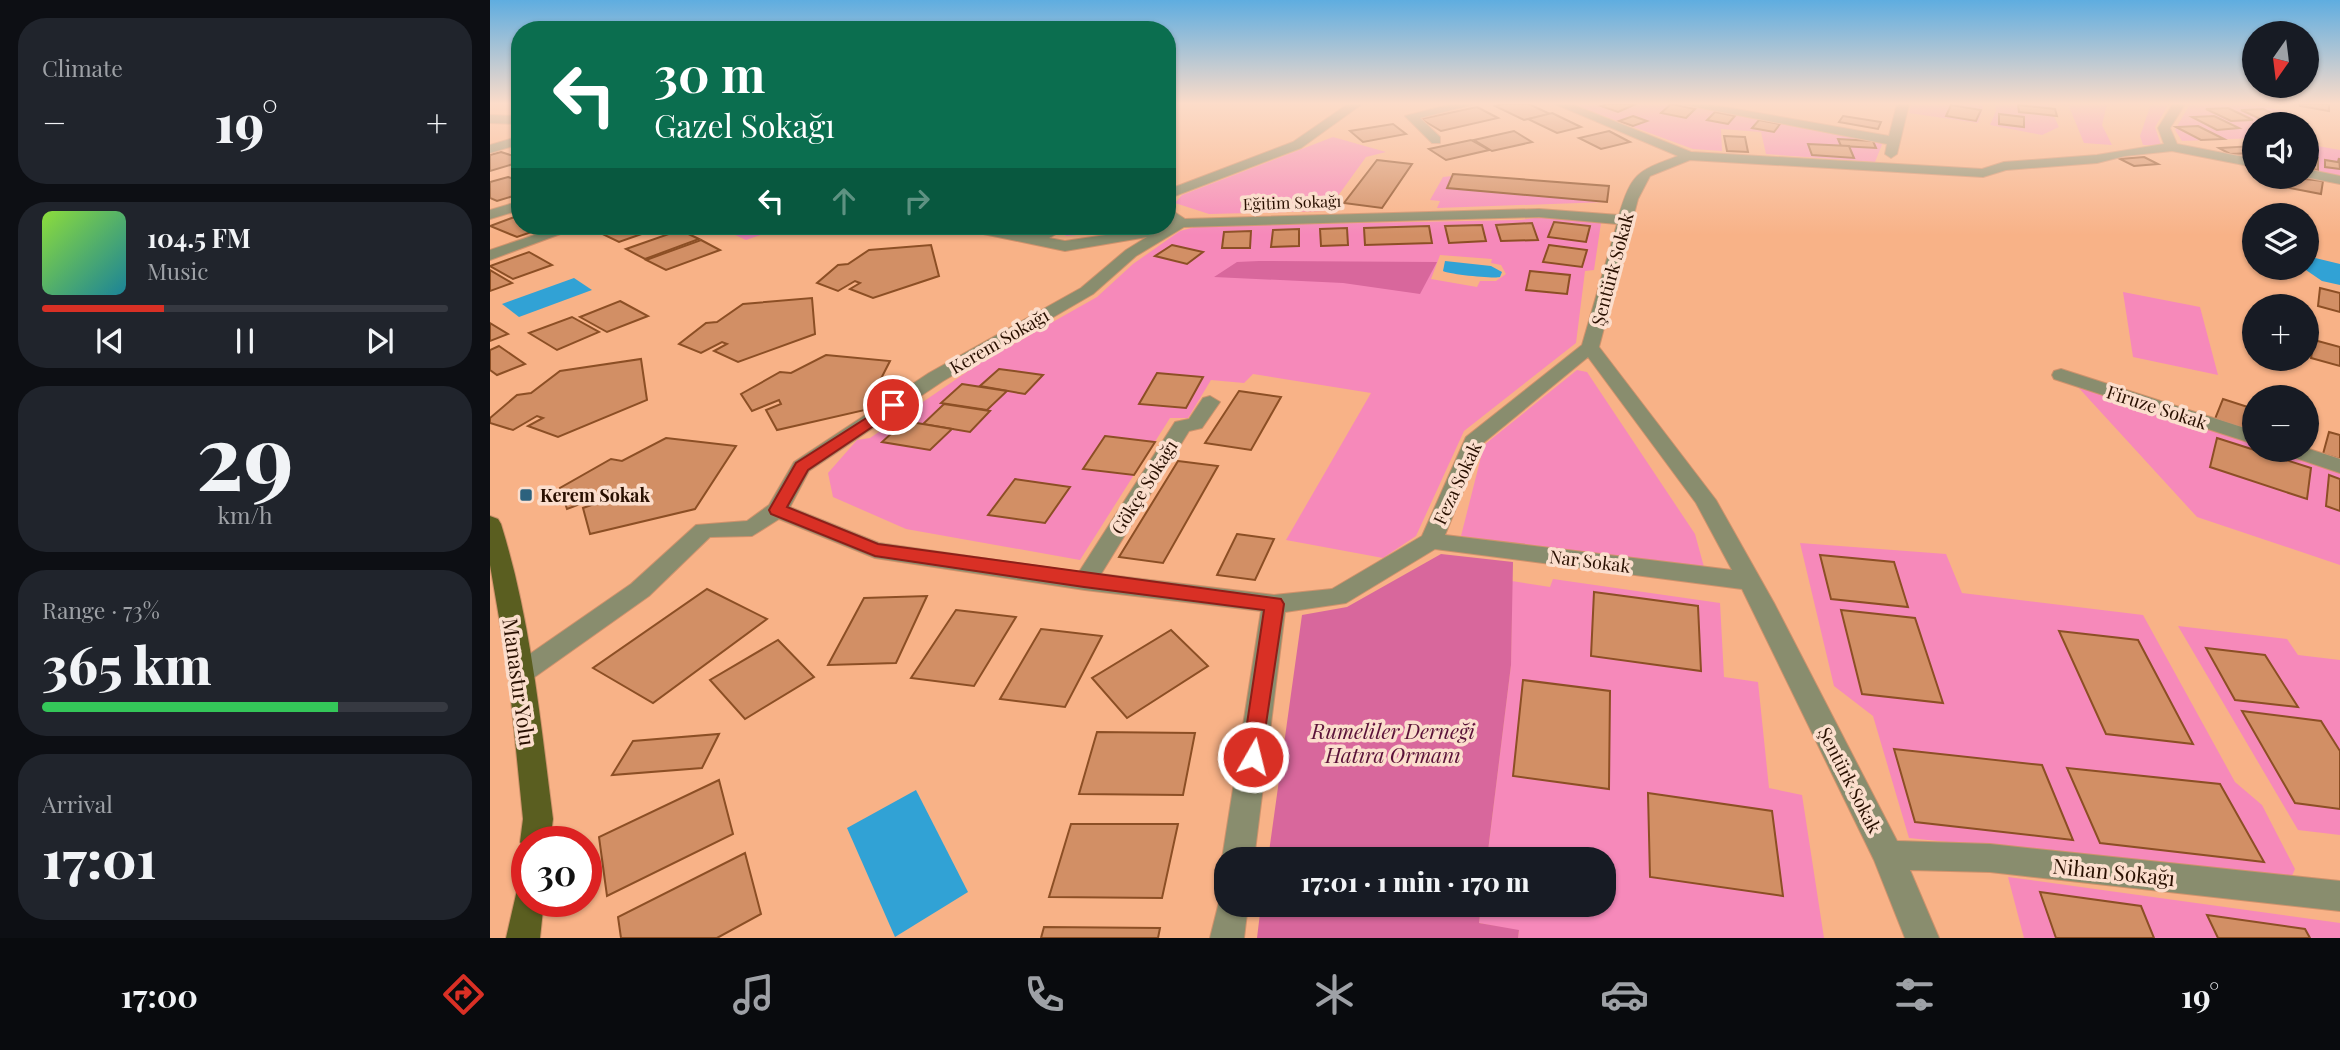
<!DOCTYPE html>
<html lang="en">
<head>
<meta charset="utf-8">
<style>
  :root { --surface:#171b24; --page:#20242c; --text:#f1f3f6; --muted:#9ea1a6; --line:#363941; --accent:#d93025 }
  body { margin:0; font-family:"Playfair Display",serif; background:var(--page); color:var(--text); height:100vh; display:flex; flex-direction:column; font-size:26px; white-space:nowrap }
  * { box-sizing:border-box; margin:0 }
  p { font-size:23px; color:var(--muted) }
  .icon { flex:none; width:38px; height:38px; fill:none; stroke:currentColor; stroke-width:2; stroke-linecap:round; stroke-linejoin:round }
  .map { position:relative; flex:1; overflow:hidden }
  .sheet { display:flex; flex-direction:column; gap:18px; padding:18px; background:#0d0f14; width:490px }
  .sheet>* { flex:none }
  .top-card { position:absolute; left:21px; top:21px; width:665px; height:214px; border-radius:28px; box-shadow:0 2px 5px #0004; background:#0b6e4f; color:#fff; overflow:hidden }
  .needle { width:46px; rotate:194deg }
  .buttons { position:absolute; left:1752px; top:21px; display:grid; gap:14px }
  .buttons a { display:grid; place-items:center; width:77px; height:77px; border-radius:50%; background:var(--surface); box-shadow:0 2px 5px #0004; font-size:35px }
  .speed { position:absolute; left:21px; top:826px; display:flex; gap:14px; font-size:35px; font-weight:700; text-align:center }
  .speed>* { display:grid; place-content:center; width:91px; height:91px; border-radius:50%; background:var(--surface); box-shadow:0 2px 5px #0004; line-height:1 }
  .speed .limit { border:10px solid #d22; background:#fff; color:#111 }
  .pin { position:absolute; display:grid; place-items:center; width:60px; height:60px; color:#fff; margin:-30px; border:4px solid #fff; border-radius:50%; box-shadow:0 2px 7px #0007 }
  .me { position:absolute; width:77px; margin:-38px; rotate:8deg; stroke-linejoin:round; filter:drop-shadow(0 0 5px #0008) }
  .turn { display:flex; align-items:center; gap:24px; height:147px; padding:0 28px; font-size:32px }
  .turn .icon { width:91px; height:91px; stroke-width:2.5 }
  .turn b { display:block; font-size:49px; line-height:60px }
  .lanes { display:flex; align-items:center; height:66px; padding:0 28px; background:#0003; justify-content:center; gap:35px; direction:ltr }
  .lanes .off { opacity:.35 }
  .big { font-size:52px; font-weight:800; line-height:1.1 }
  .sheet .tile { flex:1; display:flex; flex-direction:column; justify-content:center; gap:10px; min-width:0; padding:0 24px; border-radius:28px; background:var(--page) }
  .sheet .dial { align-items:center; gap:0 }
  .dial b { font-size:91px; line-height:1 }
  .song { display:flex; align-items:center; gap:21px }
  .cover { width:84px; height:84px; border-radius:10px; background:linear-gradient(135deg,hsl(90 70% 55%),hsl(190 70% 35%)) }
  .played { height:7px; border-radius:4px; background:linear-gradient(90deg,var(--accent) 30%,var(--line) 30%) }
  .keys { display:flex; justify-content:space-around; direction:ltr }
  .heat { display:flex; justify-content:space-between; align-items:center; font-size:38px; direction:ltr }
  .charge { height:10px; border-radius:5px; background:linear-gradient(90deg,#34c759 73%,var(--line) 0) }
  .trip { position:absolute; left:724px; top:847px; width:402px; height:70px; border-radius:28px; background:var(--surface); box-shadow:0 2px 5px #0004; font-weight:800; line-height:70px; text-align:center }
  .menu { display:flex; height:112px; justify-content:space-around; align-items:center; background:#090b0e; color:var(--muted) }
  .menu .icon { width:49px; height:49px }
  .menu .current { color:var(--accent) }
  .menu b { font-size:32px; color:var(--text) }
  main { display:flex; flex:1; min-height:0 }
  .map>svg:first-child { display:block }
</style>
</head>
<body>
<main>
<section class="sheet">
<div class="tile"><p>Climate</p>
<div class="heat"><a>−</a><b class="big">19°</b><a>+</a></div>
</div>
<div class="tile">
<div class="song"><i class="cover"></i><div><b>104.5 FM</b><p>Music</p></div></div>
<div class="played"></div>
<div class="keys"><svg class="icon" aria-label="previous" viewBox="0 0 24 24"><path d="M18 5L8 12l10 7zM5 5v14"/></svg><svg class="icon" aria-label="pause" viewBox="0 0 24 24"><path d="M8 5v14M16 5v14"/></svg><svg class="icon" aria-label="next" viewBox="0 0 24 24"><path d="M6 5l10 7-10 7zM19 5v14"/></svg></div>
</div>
<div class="tile dial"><b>29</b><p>km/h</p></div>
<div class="tile"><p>Range · 73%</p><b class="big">365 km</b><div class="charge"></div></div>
<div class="tile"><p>Arrival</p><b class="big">17:01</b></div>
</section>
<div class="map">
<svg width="1850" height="938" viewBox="0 0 1850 938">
  <rect width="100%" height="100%" fill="#f8b287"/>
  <!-- green -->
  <g fill="#f689ba" fill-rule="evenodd">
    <polygon points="1081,104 1187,104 1393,142 1385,162 1276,154 1271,132 1231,129 1232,151 1203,149"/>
    <polygon points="1421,104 1494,104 1488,123 1419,113"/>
    <polygon points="1505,104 1558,104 1569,127 1552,135 1500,125 1506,111"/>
    <polygon points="1578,104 1617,104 1612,125 1622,145 1594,143"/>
    <polygon points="1661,104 1679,104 1665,127 1671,145 1653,145 1650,136"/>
    <path d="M1700,104c35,0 73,-3 105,12l-1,8h-40v14l-72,3 -7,-11z"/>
    <polygon points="843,137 896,152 876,157 837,211 719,214 685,203 692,195"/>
    <polygon points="1816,144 1850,150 1850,177 1817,170"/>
    <polygon points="962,176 957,188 1117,202 947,208 950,201 940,200 953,177"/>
    <path d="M1051,217l60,6 -7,47 -9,1 -9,72 -112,88 -48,105 -33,22 -97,-18 85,-147 -118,-19 -9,9 -33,-3 -23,38h-18l-90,142 -174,-31 -73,-32 -5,-24 29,-33 13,-2 110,-75 117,-66 36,-33 47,-33 19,-5 321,-6zM950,255l52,4 -1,4 10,2 5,9 -10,7h-16l-3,6 -46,-8z"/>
    <polygon points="226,226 296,226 256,240"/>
    <polygon points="581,226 651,226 641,230 576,236 571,230"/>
    <polygon points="1633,292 1710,307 1728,375 1643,357"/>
    <polygon points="1087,370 1097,372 1205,534 1214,567 971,536 994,445"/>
    <polygon points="1587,386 1764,444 1764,450 1781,450 1850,473 1850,565 1707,517"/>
    <polygon points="1310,543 1456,554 1472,593 1653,615 1745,782 1772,805 1805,869 1801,878 1419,838 1383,716 1344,686"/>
    <polygon points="1063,579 1230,603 1234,677 1268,682 1279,788 1312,795 1334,938 1028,938 1029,931 989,923 991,905 1115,905 1115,859 997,859 1021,665 1022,581 1060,587"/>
    <polygon points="1688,626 1797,639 1808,655 1850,660 1850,835 1808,830"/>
    <polygon points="1518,877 1850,923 1850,938 1534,938"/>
  </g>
  <!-- forest -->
  <g fill="#d8679c">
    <polygon points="747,262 769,261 947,262 930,294 853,283 724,277"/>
    <polygon points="951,554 1023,562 1021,665 997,859 778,859 812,615 857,607"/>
    <polygon points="771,905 991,905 989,923 1029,930 1028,938 767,938"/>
  </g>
  <!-- water -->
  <g fill="#31a2d5">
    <polygon points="1817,256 1850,264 1850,285 1832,281 1813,268 1816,268"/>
    <path d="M955,261l46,5 11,6 -2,5c-6,2 -53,-3 -57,-6z"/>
    <polygon points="84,278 102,290 29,317 12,304"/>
    <polygon points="426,790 478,892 405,937 357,828"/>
  </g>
  <!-- building -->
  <g fill="#d28f65" stroke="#8c4f25" stroke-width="2">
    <polygon points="1012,104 1039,104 1060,114 1034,120 1005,106"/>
    <polygon points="1117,104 1146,104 1128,112 1111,106"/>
    <polygon points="1181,104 1205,109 1196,118 1171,113"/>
    <polygon points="1810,104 1839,104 1839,111 1810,106"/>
    <polygon points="1461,105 1491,110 1486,121 1456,116"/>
    <polygon points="1528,105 1565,109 1567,116 1529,112"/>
    <polygon points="987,107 1008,118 951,131 931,119"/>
    <polygon points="1738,108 1763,120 1741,121 1716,109"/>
    <polygon points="1773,109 1799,121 1777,122 1751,110"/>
    <polygon points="1225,112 1245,116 1238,124 1217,120"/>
    <polygon points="1062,113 1091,127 1067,133 1038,119"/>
    <polygon points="1509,114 1534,117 1534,127 1509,124"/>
    <polygon points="1143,116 1157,121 1143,126 1129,121"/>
    <polygon points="1353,116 1391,122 1388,129 1349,122"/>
    <polygon points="1724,116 1749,128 1727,130 1702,117"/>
    <polygon points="1269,120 1290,124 1284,132 1262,128"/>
    <polygon points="903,124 916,134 873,142 860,131"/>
    <polygon points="1708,126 1734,139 1711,140 1686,127"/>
    <polygon points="1024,131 1042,142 1002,151 984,140"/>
    <polygon points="1119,131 1140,142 1111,149 1089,138"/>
    <polygon points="1234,136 1255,137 1258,152 1237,151"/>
    <polygon points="1348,139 1383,141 1386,148 1351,146"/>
    <polygon points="981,140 999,150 956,160 939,149"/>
    <polygon points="1318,144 1359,146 1364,158 1322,155"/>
    <polygon points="1764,146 1764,153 1740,154 1729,148"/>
    <polygon points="11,152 30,158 30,162 0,171 0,155"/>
    <polygon points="1816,156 1828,158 1828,170 1816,168"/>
    <polygon points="1654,157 1668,164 1644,166 1630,159"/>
    <polygon points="1849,158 1850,169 1835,167 1835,160 1848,162"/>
    <polygon points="887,160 922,164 892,208 854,203"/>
    <polygon points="963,174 1119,186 1117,202 957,188"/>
    <polygon points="18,177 30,181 30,194 7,201 0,198 0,182"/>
    <polygon points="1797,177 1833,181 1831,194 1795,187"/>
    <polygon points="30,215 30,226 59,226 27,237 0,226"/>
    <polygon points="1064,222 1100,226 1096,242 1058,237"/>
    <polygon points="1042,223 1048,240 1011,241 1006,225"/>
    <polygon points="992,225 996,241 959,243 955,226"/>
    <polygon points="117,226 155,226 163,230 129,242 104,230"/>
    <polygon points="939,226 942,243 875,245 874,228"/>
    <polygon points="857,228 858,245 831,246 830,229"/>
    <polygon points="809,229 809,246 781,247 783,230"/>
    <polygon points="190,230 209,239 155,259 136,249"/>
    <polygon points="761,231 760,248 732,248 734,232"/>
    <polygon points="211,240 230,250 176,270 156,260"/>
    <polygon points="441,245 449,276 383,298 360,289 370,283 365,281 348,291 327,283 348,265 358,264 379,250"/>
    <polygon points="682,245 713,252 697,264 665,256"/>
    <polygon points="1059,245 1097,250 1092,267 1053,262"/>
    <polygon points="39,252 62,265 23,279 0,266"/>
    <polygon points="0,270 22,283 0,291"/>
    <polygon points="1040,271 1080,275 1077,294 1036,290"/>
    <polygon points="1830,288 1850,293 1850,312 1828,306"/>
    <polygon points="322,298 325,334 248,362 224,351 237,344 232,342 211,353 189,344 216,323 227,322 253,304"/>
    <polygon points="130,301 158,316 117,332 90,317"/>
    <polygon points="82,317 109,332 67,350 39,333"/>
    <polygon points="0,323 18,334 0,341"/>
    <polygon points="1824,340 1850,347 1850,366 1821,358"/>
    <polygon points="9,346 35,364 7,375 0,370 0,350"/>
    <polygon points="336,355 400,361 375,410 287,430 276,410 291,404 289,400 262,411 251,394 290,372 301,373"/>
    <polygon points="151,359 157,400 68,437 38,426 53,418 47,416 23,430 0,423 0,418 27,395 41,393 70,371"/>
    <polygon points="509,369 553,375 535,394 490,386"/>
    <polygon points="667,373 713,377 696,408 649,404"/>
    <polygon points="472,384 517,391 497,410 451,403"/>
    <polygon points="749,391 791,397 761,450 715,443"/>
    <polygon points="1733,399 1764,409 1764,432 1725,419"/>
    <polygon points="454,404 500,411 480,432 433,424"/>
    <polygon points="415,421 462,429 440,450 392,442"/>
    <polygon points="1839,432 1850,435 1850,459 1833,454"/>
    <polygon points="615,436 665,442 644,475 593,469"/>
    <polygon points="176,438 246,446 205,509 100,534 93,508 113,501 111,496 77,509 70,488 121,459 132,461"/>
    <polygon points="1727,438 1821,468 1817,499 1720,467"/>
    <polygon points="688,461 728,466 673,563 629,557"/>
    <polygon points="1839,475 1850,479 1850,511 1836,506"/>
    <polygon points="525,479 580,487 555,523 498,515"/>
    <polygon points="747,534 784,539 765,580 727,575"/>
    <polygon points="1330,555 1404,562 1418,607 1341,599"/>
    <polygon points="217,589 277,619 163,703 103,668"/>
    <polygon points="1104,592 1208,606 1211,671 1101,656"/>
    <polygon points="437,596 406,663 338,665 374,598"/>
    <polygon points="466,610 526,617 484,686 421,678"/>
    <polygon points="1351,610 1425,618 1453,703 1372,694"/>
    <polygon points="551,629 612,636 575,707 510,699"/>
    <polygon points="681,630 718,666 637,718 602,678"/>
    <polygon points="1569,631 1648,640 1703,744 1616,734"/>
    <polygon points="288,640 324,677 255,719 220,680"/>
    <polygon points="1716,648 1775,655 1808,707 1745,700"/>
    <polygon points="1033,680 1120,691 1119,789 1023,776"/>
    <polygon points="1752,711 1831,721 1850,751 1850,809 1805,803"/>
    <polygon points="607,732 705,733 693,795 589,794"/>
    <polygon points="229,734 212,768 122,775 143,741"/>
    <polygon points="1404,749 1552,765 1583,840 1425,822"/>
    <polygon points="1577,768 1730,784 1774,862 1610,843"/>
    <polygon points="229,780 243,834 117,896 109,837"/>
    <polygon points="1158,793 1282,811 1293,896 1160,877"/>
    <polygon points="581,824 688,824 672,898 559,897"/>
    <polygon points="255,853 271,914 227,938 131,938 128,917"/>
    <polygon points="1550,892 1651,906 1664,938 1566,938"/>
    <polygon points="1717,915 1815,929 1820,938 1728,938"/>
    <polygon points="554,927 670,928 668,938 551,938"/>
  </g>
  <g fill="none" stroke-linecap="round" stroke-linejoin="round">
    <defs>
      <g id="street">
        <polygon points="858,104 872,104 811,148 677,199 677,190 803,142"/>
        <polygon points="962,104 985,104 930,118 950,137 950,143 942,143 915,116"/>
        <path d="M1065,104h16l120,48 291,17 22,-7 93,-7 67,-11 -6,-16 15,-24h12l-15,24 7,16 77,15v8l-82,-16 -47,5 -28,7 -91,7 -23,7 -293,-17 -40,16 -12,23 -39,148 117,153 58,103 123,238 93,3 350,37v30l-350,-39 -80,-2 29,68h-34l-31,-78 -132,-271 -307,-40 -89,54 -61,9 -31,247h-27v10l-5,-10 39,-248 -176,-21 -210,-32 -96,-39 -27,17 -42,1 -61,59 -120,85 -9,3 -9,-3 -4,-7 4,-7 120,-83 65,-59 51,-4 22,-16 25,-43 135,-89 152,-85 45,-38 21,-13 -82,14 -101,-21 -7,-4h28l47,9 20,-9h18l-21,12 16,3 102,-15 3,-5 -3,-2v-12l18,12 354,-10 80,6c13,-43 19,-44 59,-59zM1049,217l78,7 -35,121 -116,92 -44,99 -90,53 -58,6 -173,-21 88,-143 13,-3 18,-26 -10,-6 -7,2 -14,21 -14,3 -96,150 -200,-29 -89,-36 19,-36 134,-90 150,-87 43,-38 48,-29zM1098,357l108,146 36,67 -287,-35 37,-91z"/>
        <polygon points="1191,104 1217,104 1399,136 1407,104 1419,104 1407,154 1401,158 1395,154 1397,144"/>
        <polygon points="0,115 30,116 30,124 0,123"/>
        <polygon points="30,136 30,144 0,153 0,145"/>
        <polygon points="1816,169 1850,176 1850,184 1815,177"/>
        <polygon points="30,201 30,210 0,219 0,210"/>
        <polygon points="71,226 92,226 0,260 0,250"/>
        <polygon points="1571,369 1764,431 1764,444 1564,379 1562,375 1564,371"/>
        <polygon points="1816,448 1850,459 1850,473 1794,454 1791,450"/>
        <polygon points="737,891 737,905 758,905 754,938 720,938 731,894"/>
      </g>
      <g id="primary">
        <path d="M0,516l8,3 3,5c30,96 39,195 52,295l-3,23h-23v11l-7,-11 3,-23 -15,-149 -18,-105z"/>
        <polygon points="37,886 37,901 54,901 50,938 16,938 27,890"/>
      </g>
    </defs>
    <!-- street casing -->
    <use href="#street" stroke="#cf926c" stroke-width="2"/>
    <!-- primary casing -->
    <use href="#primary" stroke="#cf926c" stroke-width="2"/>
    <!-- street -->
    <use href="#street" fill="#898d6e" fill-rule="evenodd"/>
    <!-- primary -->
    <use href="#primary" fill="#5a5e20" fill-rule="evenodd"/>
  </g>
  <!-- sky -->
  <linearGradient id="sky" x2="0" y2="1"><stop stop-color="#5fade0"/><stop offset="0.44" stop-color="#fcdcc9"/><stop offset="1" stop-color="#fcdcc9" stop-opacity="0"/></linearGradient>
  <rect width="1850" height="235" fill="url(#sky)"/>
  <!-- route -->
  <polygon fill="#d93025" stroke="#8d1f18" stroke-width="2" points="403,401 409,402 409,409 318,470 297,507 388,544 791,599 794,604 770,764 763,766 755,764 752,757 774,610 594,587 385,556 281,514 279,510 306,463"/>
  <!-- markers -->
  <rect fill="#2c627e" stroke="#fbdecd" stroke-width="2.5" x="29" y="488" width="14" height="14" rx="3.5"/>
  <g text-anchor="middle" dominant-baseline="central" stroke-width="7" stroke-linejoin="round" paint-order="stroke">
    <!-- far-street labels -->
    <g font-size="16" fill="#291001" stroke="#fbdecd">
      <text transform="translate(802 202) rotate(-2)">Eğitim Sokağı</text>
    </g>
    <!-- street labels -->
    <g font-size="18" fill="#291001" stroke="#fbdecd">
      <text transform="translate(1122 269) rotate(-75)">Şentürk Sokak</text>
      <text transform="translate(509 341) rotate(-30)">Kerem Sokağı</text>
      <text transform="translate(1667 407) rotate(18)">Firuze Sokak</text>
      <text transform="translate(967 483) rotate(-65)">Feza Sokak</text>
      <text transform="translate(654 487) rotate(-58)">Gökçe Sokağı</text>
      <text transform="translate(1100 561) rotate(7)">Nar Sokak</text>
      <text transform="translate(1360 780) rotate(63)">Şentürk Sokak</text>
    </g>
    <!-- poi labels -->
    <g font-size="18" font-weight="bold" fill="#291001" stroke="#fbdecd" text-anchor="start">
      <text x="50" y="495">Kerem Sokak</text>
    </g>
    <!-- near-street labels -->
    <g font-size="21" fill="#291001" stroke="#fbdecd">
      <text transform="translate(30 682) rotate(82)">Manastır Yolu</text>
      <text transform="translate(1624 871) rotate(6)">Nihan Sokağı</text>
    </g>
    <!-- near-park labels -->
    <g font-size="21" font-style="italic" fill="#5a1238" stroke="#fbdecd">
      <text x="903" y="730">Rumeliler Derneği<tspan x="903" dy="24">Hatıra Ormanı</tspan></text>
    </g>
  </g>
</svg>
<div class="buttons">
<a><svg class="needle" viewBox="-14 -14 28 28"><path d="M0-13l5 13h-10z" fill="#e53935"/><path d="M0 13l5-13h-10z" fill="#9ea1a6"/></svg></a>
<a><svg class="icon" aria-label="sound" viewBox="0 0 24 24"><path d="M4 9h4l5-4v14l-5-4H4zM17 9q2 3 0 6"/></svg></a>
<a><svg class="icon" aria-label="layers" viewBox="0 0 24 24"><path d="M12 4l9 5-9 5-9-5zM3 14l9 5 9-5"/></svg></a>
<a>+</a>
<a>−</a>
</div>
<div class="speed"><div class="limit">30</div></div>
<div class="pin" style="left:403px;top:405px;background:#d93025"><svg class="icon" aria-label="arrive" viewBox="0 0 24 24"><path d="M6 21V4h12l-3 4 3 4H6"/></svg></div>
<svg class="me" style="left:763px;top:757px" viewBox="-20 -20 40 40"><circle r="17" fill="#d93025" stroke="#fff" stroke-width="3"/><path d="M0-11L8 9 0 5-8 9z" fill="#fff"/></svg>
<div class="trip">17:01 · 1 min · 170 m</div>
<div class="top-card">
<div class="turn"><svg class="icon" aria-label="left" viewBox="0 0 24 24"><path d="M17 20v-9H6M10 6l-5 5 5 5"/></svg><div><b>30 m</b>Gazel Sokağı</div></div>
<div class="lanes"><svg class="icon" aria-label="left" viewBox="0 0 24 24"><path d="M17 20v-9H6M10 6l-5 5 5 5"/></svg><svg class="icon off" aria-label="ahead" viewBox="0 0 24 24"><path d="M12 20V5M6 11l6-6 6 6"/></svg><svg class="icon off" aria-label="right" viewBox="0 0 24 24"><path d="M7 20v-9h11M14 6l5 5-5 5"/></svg></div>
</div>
</div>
</main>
<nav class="menu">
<b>17:00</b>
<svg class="icon current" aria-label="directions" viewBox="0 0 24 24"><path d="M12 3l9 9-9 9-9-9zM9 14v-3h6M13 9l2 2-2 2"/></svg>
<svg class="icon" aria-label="music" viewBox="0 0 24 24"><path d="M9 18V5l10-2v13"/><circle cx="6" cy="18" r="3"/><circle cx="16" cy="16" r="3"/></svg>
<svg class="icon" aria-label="phone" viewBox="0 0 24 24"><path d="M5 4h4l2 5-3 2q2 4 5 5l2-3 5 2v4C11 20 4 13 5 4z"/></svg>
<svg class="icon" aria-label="climate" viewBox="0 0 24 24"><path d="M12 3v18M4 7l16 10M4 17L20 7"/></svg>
<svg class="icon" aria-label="car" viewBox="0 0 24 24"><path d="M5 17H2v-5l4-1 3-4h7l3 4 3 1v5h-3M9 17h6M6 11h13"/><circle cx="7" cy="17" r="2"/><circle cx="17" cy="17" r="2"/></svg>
<svg class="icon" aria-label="filters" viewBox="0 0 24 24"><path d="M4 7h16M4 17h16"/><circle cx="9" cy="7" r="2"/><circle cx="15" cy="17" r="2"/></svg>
<b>19°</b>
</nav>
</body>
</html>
